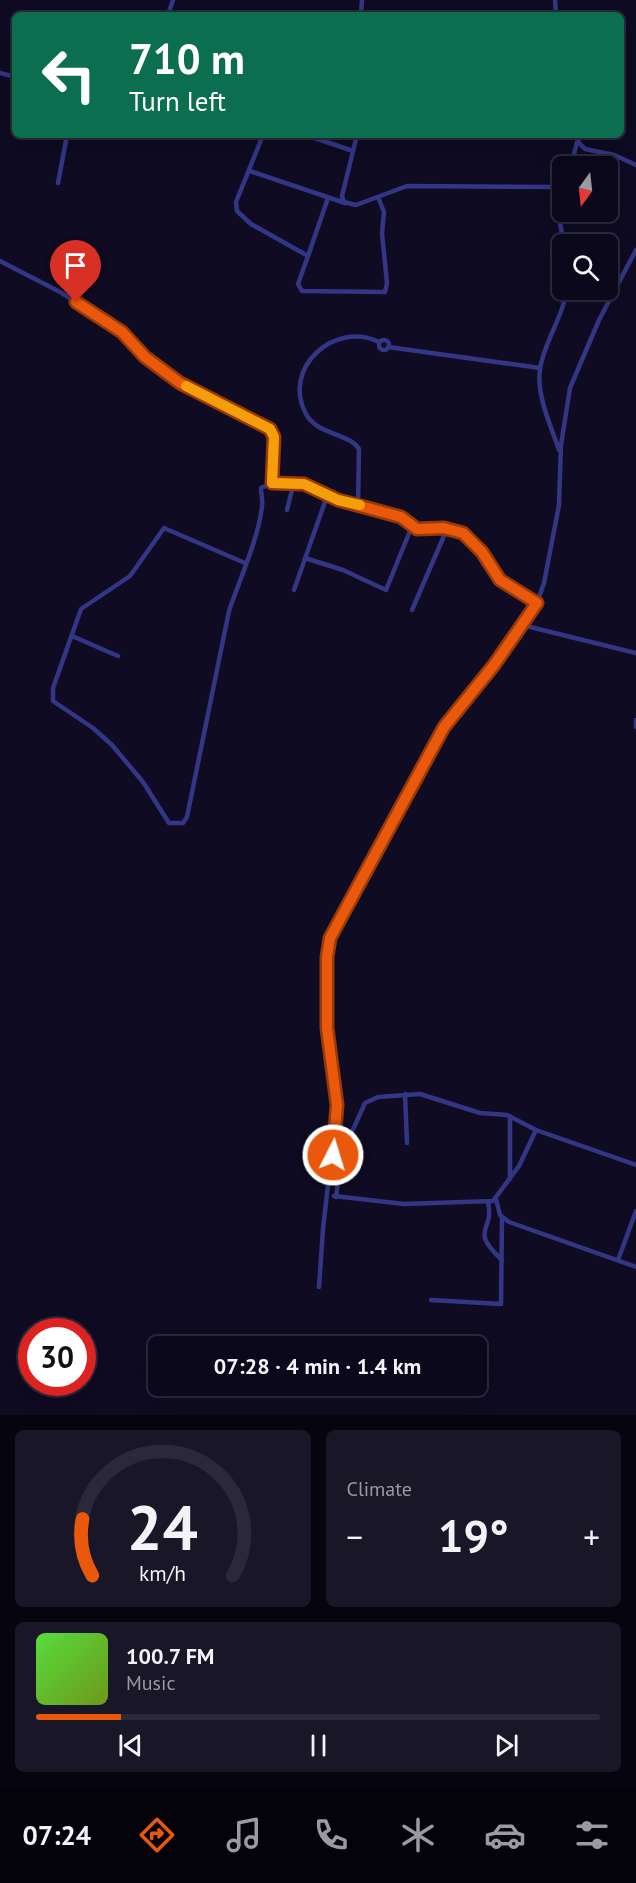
<!DOCTYPE html>
<html lang="en">
<head>
<meta charset="utf-8">
<style>
  :root { --surface:#0a081a; --page:#181627; --text:#f1f3f6; --muted:#999aa2; --line:#2a2939; --accent:#ea580c }
  body { margin:0; font-family:"PT Sans",sans-serif; background:var(--page); color:var(--text); height:100vh; display:flex; flex-direction:column; font-size:22px; white-space:nowrap }
  * { box-sizing:border-box; margin:0 }
  p { font-size:20px; color:var(--muted) }
  .icon { flex:none; width:33px; height:33px; fill:none; stroke:currentColor; stroke-width:2; stroke-linecap:round; stroke-linejoin:round }
  .map { position:relative; height:1415px; overflow:hidden }
  .details { display:flex; flex-direction:column; gap:15px; padding:15px; background:#06040e; flex:1 }
  .details>* { flex:none }
  .hud { position:absolute; left:12px; top:12px; width:612px; height:126px; border-radius:9px; box-shadow:0 6px 24px #0002,0 0 0 2px var(--line); background:#0b6e4f; color:#fff; overflow:hidden }
  .needle { width:39px; rotate:195deg }
  .tools { position:absolute; left:552px; top:156px; display:grid; gap:12px }
  .tools a { display:grid; place-items:center; width:66px; height:66px; border-radius:9px; background:var(--surface); box-shadow:0 6px 24px #0002,0 0 0 2px var(--line); font-size:30px }
  .speed { position:absolute; left:18px; top:1318px; display:flex; gap:12px; font-size:30px; font-weight:700; text-align:center }
  .speed>* { display:grid; place-content:center; width:78px; height:78px; border-radius:50%; background:var(--surface); box-shadow:0 6px 24px #0002,0 0 0 2px var(--line); line-height:1 }
  .speed .limit { border:9px solid #d22; background:#fff; color:#111 }
  .pin { position:absolute; display:grid; place-items:center; width:51px; height:51px; color:#fff; margin:-62px -26px; border-radius:50% 50% 50% 0; rotate:-45deg; box-shadow:0 0 6px #0007 }
  .pin .icon { rotate:45deg }
  .me { position:absolute; width:66px; margin:-33px; rotate:5deg; stroke-linejoin:round; filter:drop-shadow(0 0 4px #0008) }
  .turn { display:flex; align-items:center; gap:21px; height:126px; padding:0 18px; font-size:27px }
  .turn .icon { width:78px; height:78px; stroke-width:2.5 }
  .turn b { display:block; font-size:42px; line-height:51px }
  .big { font-size:45px; font-weight:800; line-height:1.1 }
  .details .tile { flex:1; display:flex; flex-direction:column; justify-content:center; gap:9px; min-width:0; padding:0 21px; border-radius:9px; background:var(--page) }
  .details .dial { align-items:center; gap:0 }
  .dial svg { height:156px; overflow:visible; fill:none; stroke:var(--line); stroke-width:7; stroke-linecap:round; text-anchor:middle }
  .dial text { fill:var(--text); stroke:none }
  .song { display:flex; align-items:center; gap:18px }
  .cover { width:72px; height:72px; border-radius:9px; background:linear-gradient(135deg,hsl(110 70% 55%),hsl(80 70% 35%)) }
  .played { height:6px; border-radius:3px; background:linear-gradient(90deg,var(--accent) 15%,var(--line) 15%) }
  .keys { display:flex; justify-content:space-around; direction:ltr }
  .heat { display:flex; justify-content:space-between; align-items:center; font-size:33px; direction:ltr }
  .details .tiles { flex:1; display:grid; gap:15px; grid-template-columns:1fr 1fr }
  .tile:last-child { grid-column:span 2 }
  .trip { position:absolute; left:148px; top:1336px; width:339px; height:60px; border-radius:9px; background:var(--surface); box-shadow:0 6px 24px #0002,0 0 0 2px var(--line); font-weight:800; line-height:60px; text-align:center }
  .tab-bar { display:flex; height:96px; justify-content:space-around; align-items:center; background:#04030a; color:var(--muted) }
  .tab-bar .icon { width:42px; height:42px }
  .tab-bar .selected { color:var(--accent) }
  .tab-bar b { font-size:27px; color:var(--text) }
  .map>svg:first-child { display:block }
</style>
</head>
<body>
<div class="map">
<svg width="636" height="1415" viewBox="0 0 636 1415">
  <rect width="100%" height="100%" fill="#0e0b22"/>
  <g fill="none" stroke-linecap="round" stroke-linejoin="round">
    <!-- street -->
    <g stroke="#333684" stroke-width="4.5">
      <polyline points="555,0 556,15"/>
      <polyline points="168,15 173,0"/>
      <polyline points="361,15 362,0"/>
      <polyline points="0,73 15,77"/>
      <polyline points="263,135 236,202 237,211 251,224 308,256 298,284 302,291 385,292 387,283 382,233 384,212 378,197"/>
      <polyline points="306,135 353,151"/>
      <polyline points="357,135 342,196 344,202 356,205 407,186 562,187"/>
      <polyline points="577,135 579,143 585,149 614,155 636,165"/>
      <polyline points="571,166 577,142"/>
      <polyline points="250,171 345,203"/>
      <polyline points="58,183 67,135"/>
      <polyline points="562,193 559,218 564,244"/>
      <polyline points="308,256 328,198"/>
      <polyline points="0,261 62,293 122,332 145,357 179,383 266,426 274,437 272,483 304,484 338,500 375,508 401,517 417,529 444,528 463,533 482,552 500,580 537,603"/>
      <circle cx="384" cy="345" r="5"/>
      <polyline points="388,347 540,368"/>
      <path d="M559,450c-8,-24 -23,-55 -19,-81 4,-27 23,-52 27,-79"/>
      <path d="M358,505l1,-56c-10,-16 -42,-14 -53,-35 -25,-46 29,-94 73,-72"/>
      <polyline points="287,510 294,482"/>
      <polyline points="305,558 343,570 386,590 412,526"/>
      <path d="M245,563l-81,-35 -34,48 -49,33 -28,79v13l40,27 19,17 31,37 26,41h14l4,-6 42,-206c10,-30 30,-74 33,-105 1,-6 -1,-12 -1,-18l11,-5"/>
      <polyline points="294,590 327,496"/>
      <polyline points="412,610 447,529"/>
      <polyline points="522,625 636,653"/>
      <polyline points="72,636 118,656"/>
      <polyline points="636,720 636,727"/>
      <polyline points="405,1094 407,1143"/>
      <polyline points="510,1116 510,1179"/>
      <polyline points="334,1196 404,1204 493,1201 519,1166 536,1130"/>
      <polyline points="336,1197 342,1154 365,1103 378,1097 420,1094 480,1113 507,1115 536,1130 636,1165"/>
      <polyline points="496,1199 500,1215 509,1222 636,1267"/>
      <path d="M488,1202c7,31 -20,26 14,58"/>
      <polyline points="618,1260 636,1211"/>
      <polyline points="319,1287 323,1229 337,1105 327,1028 327,957 330,938 444,727 494,665 537,603 544,583 559,505 561,445 570,388 599,320 636,250"/>
      <polyline points="431,1300 501,1304 502,1217"/>
    </g>
  </g>
  <g fill="none" stroke-linecap="round" stroke-linejoin="round">
    <defs>
      <polyline id="route" points="76,302 122,332 145,357 180,383 270,429 274,437 272,483 304,484 338,500 401,517 417,529 444,528 463,533 482,552 500,580 537,603 494,665 444,727 330,938 327,957 327,1028 337,1105 333,1155"/>
    </defs>
    <!-- route casing -->
    <use href="#route" stroke="#983908" stroke-width="15"/>
    <!-- route -->
    <use href="#route" stroke="#ea580c" stroke-width="10"/>
    <!-- slow -->
    <polyline stroke="#f59e0b" stroke-width="10" points="186,386 270,429 274,437 272,483 304,484 338,500 360,505"/>
  </g>
</svg>
<div class="tools">
<a><svg class="needle" viewBox="-14 -14 28 28"><path d="M0-13l5 13h-10z" fill="#e53935"/><path d="M0 13l5-13h-10z" fill="#999aa2"/></svg></a>
<a><svg class="icon" aria-label="search" viewBox="0 0 24 24"><circle cx="10" cy="10" r="6"/><path d="M15 15l6 6"/></svg></a>
</div>
<div class="speed"><div class="limit">30</div></div>
<div class="pin" style="left:76px;top:302px;background:#d93025"><svg class="icon" aria-label="arrive" viewBox="0 0 24 24"><path d="M6 21V4h12l-3 4 3 4H6"/></svg></div>
<svg class="me" style="left:333px;top:1155px" viewBox="-20 -20 40 40"><circle r="17" fill="#ea580c" stroke="#fff" stroke-width="3"/><path d="M0-11L8 9 0 5-8 9z" fill="#fff"/></svg>
<div class="trip">07:28 · 4 min · 1.4 km</div>
<div class="hud">
<div class="turn"><svg class="icon" aria-label="left" viewBox="0 0 24 24"><path d="M17 20v-9H6M10 6l-5 5 5 5"/></svg><div><b>710 m</b>Turn left</div></div>
</div>
</div>
<section class="details">
<div class="tiles">
<div class="tile dial"><svg viewBox="0 0 100 80">
<path d="M14 69A42 42 0 1 1 86 69"/>
<path d="M14 69A42 42 0 0 1 9 40" stroke="#ea580c"/>
<text x="50" y="56" font-size="32" font-weight="700">24</text>
<text x="50" y="72" font-size="11">km/h</text>
</svg></div>
<div class="tile"><p>Climate</p>
<div class="heat"><a>−</a><b class="big">19°</b><a>+</a></div>
</div>
<div class="tile">
<div class="song"><i class="cover"></i><div><b>100.7 FM</b><p>Music</p></div></div>
<div class="played"></div>
<div class="keys"><svg class="icon" aria-label="previous" viewBox="0 0 24 24"><path d="M18 5L8 12l10 7zM5 5v14"/></svg><svg class="icon" aria-label="pause" viewBox="0 0 24 24"><path d="M8 5v14M16 5v14"/></svg><svg class="icon" aria-label="next" viewBox="0 0 24 24"><path d="M6 5l10 7-10 7zM19 5v14"/></svg></div>
</div>
</div>
</section>
<nav class="tab-bar">
<b>07:24</b>
<svg class="icon selected" aria-label="directions" viewBox="0 0 24 24"><path d="M12 3l9 9-9 9-9-9zM9 14v-3h6M13 9l2 2-2 2"/></svg>
<svg class="icon" aria-label="music" viewBox="0 0 24 24"><path d="M9 18V5l10-2v13"/><circle cx="6" cy="18" r="3"/><circle cx="16" cy="16" r="3"/></svg>
<svg class="icon" aria-label="phone" viewBox="0 0 24 24"><path d="M5 4h4l2 5-3 2q2 4 5 5l2-3 5 2v4C11 20 4 13 5 4z"/></svg>
<svg class="icon" aria-label="climate" viewBox="0 0 24 24"><path d="M12 3v18M4 7l16 10M4 17L20 7"/></svg>
<svg class="icon" aria-label="car" viewBox="0 0 24 24"><path d="M5 17H2v-5l4-1 3-4h7l3 4 3 1v5h-3M9 17h6M6 11h13"/><circle cx="7" cy="17" r="2"/><circle cx="17" cy="17" r="2"/></svg>
<svg class="icon" aria-label="filters" viewBox="0 0 24 24"><path d="M4 7h16M4 17h16"/><circle cx="9" cy="7" r="2"/><circle cx="15" cy="17" r="2"/></svg>
</nav>
</body>
</html>
